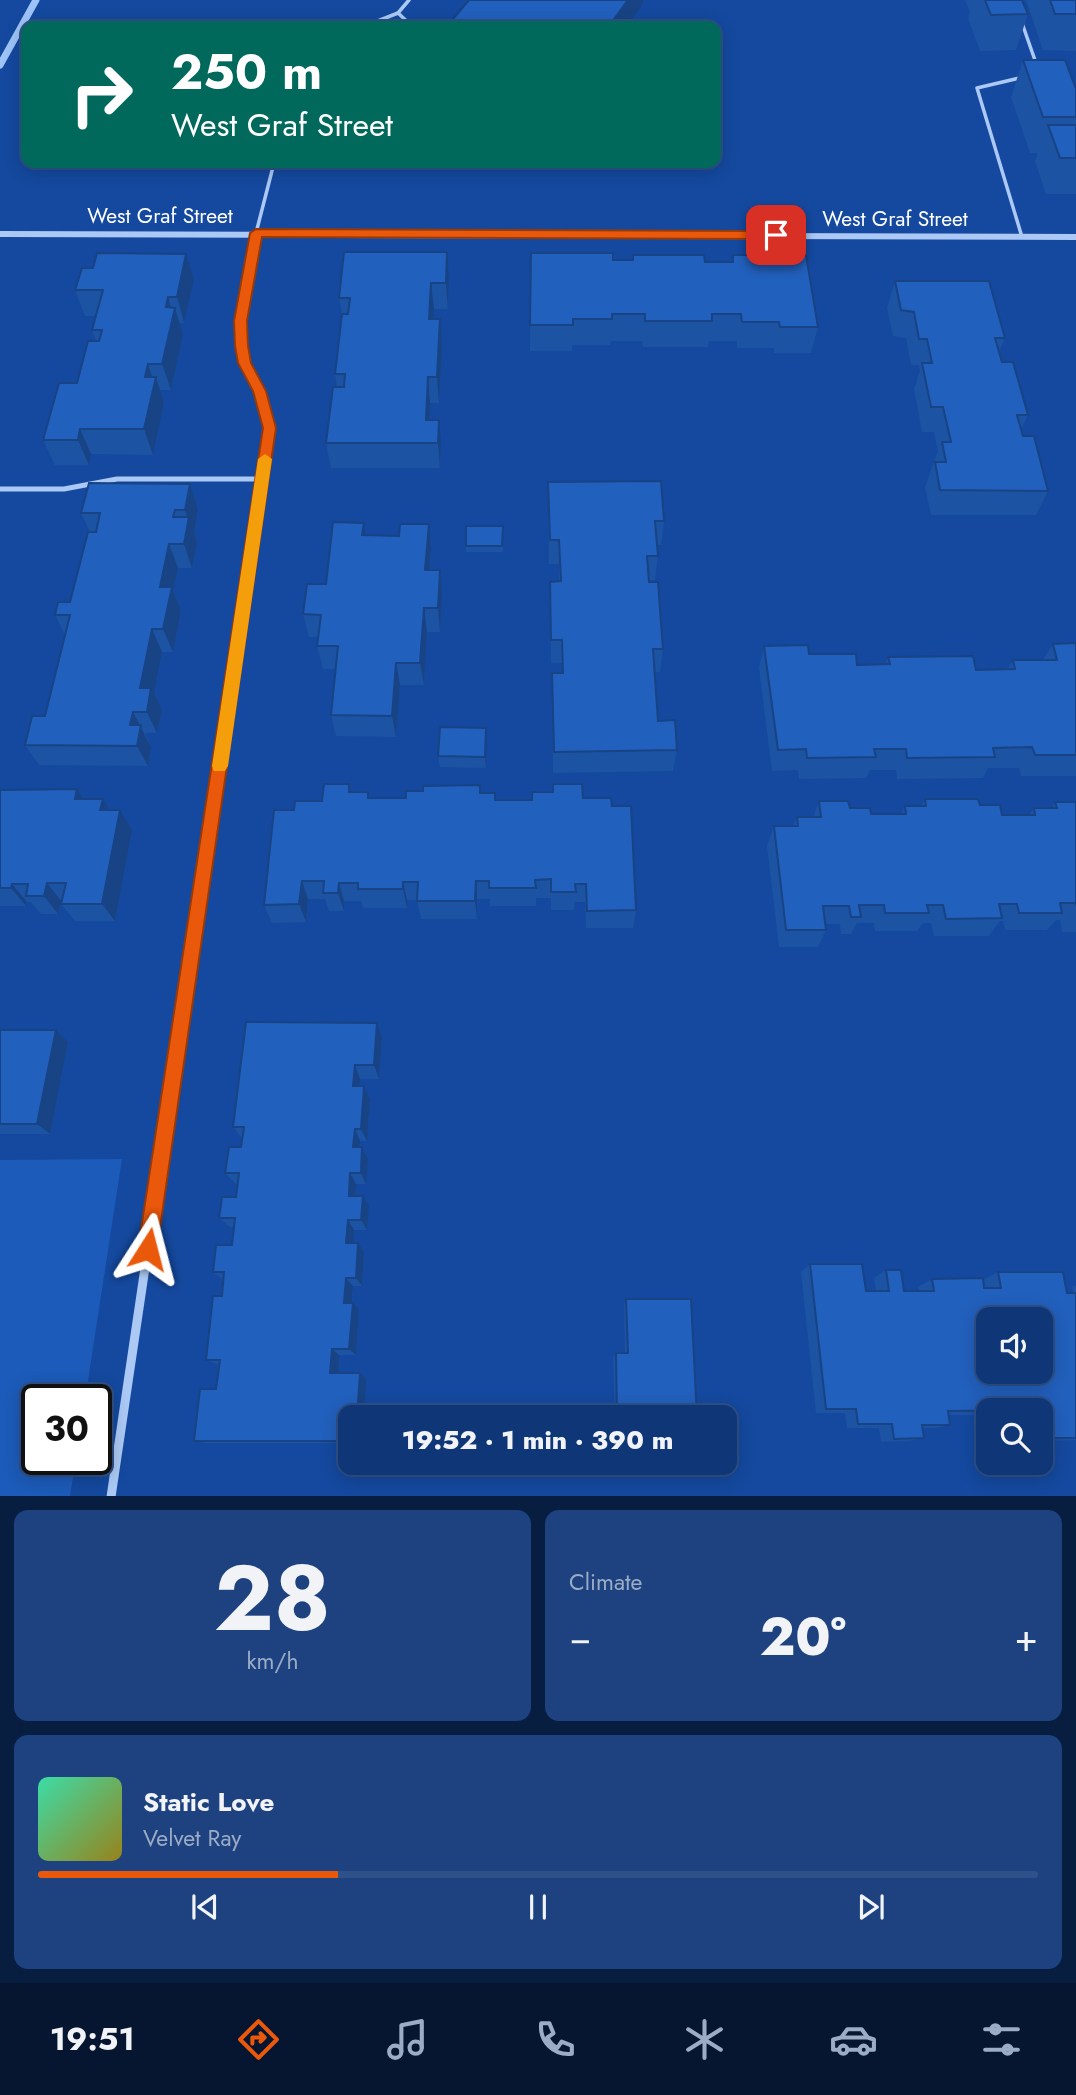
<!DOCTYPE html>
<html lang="en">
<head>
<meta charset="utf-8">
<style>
  :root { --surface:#0f3777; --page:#1d427f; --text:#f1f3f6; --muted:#9bacc6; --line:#2f5189; --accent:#ea580c }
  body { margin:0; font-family:Jost,sans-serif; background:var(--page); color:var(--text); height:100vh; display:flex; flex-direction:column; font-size:26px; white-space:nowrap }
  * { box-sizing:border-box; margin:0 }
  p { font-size:23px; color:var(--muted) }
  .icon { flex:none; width:38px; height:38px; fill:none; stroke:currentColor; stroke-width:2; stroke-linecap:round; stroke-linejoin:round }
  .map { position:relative; height:1496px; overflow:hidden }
  .side { display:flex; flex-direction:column; gap:14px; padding:14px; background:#081e41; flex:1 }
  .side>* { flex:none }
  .guide { position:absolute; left:21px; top:21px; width:700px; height:147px; border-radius:14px; box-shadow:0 4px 18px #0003,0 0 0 2px var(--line); background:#00695c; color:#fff; overflow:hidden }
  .buttons { position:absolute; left:976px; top:1307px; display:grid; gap:14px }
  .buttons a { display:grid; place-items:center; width:77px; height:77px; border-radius:14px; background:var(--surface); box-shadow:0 4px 18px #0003,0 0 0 2px var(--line); font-size:35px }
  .speed { position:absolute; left:21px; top:1384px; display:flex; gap:14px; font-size:35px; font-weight:700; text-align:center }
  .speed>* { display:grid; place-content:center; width:91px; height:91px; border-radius:50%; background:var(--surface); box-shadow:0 4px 18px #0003,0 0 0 2px var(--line); line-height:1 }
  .speed .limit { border:4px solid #111; border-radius:10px; background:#fff; color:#111 }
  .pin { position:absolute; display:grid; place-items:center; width:60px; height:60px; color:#fff; margin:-30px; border-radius:14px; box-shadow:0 4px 10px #0006 }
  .me { position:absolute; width:77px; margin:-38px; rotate:9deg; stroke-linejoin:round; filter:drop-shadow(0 0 5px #0008) }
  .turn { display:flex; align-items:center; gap:24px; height:147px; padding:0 35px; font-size:32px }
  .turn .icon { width:91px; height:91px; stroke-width:2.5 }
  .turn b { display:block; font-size:49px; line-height:60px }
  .big { font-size:52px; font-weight:800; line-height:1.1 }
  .side .card { flex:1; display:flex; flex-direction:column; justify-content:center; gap:10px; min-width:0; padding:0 24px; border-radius:14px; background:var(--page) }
  .side .dial { align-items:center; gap:0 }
  .dial b { font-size:91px; line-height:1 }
  .song { display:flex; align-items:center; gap:21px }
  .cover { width:84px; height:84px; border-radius:10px; background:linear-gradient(135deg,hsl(160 70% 55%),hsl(50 70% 35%)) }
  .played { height:7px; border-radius:4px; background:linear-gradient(90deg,var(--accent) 30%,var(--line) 30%) }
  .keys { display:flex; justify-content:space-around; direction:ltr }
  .heat { display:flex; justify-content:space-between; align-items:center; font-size:38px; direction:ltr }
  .side .tiles { flex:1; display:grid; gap:14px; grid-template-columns:1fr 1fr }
  .card:last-child { grid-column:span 2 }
  .trip { position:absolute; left:338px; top:1405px; width:399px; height:70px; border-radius:14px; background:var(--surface); box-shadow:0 4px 18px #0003,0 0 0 2px var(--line); font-weight:800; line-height:70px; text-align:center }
  .tabs { display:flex; height:112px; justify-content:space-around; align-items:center; background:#061630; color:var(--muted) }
  .tabs .icon { width:49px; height:49px }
  .tabs .on { color:var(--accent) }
  .tabs b { font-size:32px; color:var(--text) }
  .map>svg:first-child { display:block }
</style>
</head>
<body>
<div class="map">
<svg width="1076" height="1497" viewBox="0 0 1076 1497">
  <rect width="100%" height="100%" fill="#14499f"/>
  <!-- green -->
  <polygon fill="#1c5bb9" points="122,1159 85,1400 37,1400 37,1460 76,1460 70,1496 0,1496 0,1160"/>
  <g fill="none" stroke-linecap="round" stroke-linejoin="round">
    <!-- stream -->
    <polyline stroke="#9ec3f7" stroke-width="7" points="0,65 36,0"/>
    <!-- service-far1 -->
    <g stroke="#abc9f4" stroke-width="3.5">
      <polyline points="409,0 398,13 412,26"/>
      <polyline points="1022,23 1037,66"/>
      <polyline points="365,26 398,13"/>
      <polyline points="256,233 274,163"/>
      <polyline points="1022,237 977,88 1024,77"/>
    </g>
    <!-- service -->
    <polyline stroke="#abc9f4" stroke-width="5" points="0,489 64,489 117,479 263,479"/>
    <!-- minor-far2 -->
    <path stroke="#abc9f4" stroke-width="5" d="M256,383c-27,-50 -10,-97 0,-150"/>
    <!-- minor-far1 -->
    <polyline stroke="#abc9f4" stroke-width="6" points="204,872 270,428 255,381"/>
    <!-- minor -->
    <polyline stroke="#abc9f4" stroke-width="9" points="111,1497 204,870"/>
    <!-- tertiary -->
    <polygon fill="#abc9f4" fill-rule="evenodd" points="0,231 1076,234 1076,240 0,237"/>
  </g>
  <!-- wall -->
  <g fill="#1d53a3">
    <polygon points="965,0 1022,0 1028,14 1016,50 980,51 968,18 970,12"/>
    <polygon points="1026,0 1076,0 1076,51 1043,50"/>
    <polygon points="1023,60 1076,89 1076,194 1046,194 1035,161 1038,153 1030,153 1011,97"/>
    <polygon points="531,253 613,260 632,260 633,255 705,262 732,262 733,255 818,327 811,353 774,353 774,348 737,348 737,341 709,341 708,347 643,347 642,341 611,341 610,345 572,345 572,351 530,351"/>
    <polygon points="449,278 448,309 434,309 433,319 440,319 442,345 439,403 430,403 430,420 441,445 440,468 331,468 326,443 337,387 335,374 342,314 339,298"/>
    <polygon points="194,280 184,323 179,323 183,334 171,390 160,390 164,403 153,455 91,454 89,465 55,465 43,440 77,383 96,341 92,330 96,316 85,316 75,290"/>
    <polygon points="895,281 1005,338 999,352 1002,362 1028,415 1021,429 1023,436 1048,491 1036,515 931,515 925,487 938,451 934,432 922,432 914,389 920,371 919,365 911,365 906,338 893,336 887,308"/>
    <polygon points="548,482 664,521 661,545 657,545 658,556 655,580 649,580 663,649 660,672 655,672 658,721 677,750 673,771 553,773 552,673 562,673 562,663 551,663 550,582 559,581 559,564 549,564"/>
    <polygon points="190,484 198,509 194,532 197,541 192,568 178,568 173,591 181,610 173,652 162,652 154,693 162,710 157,733 145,733 151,747 148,766 39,765 25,745 45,716 65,635 55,615 70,602 90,532 81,513"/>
    <polygon points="429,524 431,548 430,570 440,570 442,594 440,632 427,632 424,685 400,685 396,737 336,736 331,715 336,669 323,669 317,646 318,637 309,637 303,614 326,584 366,535 399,536"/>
    <polygon points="503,526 503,552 466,552 466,546"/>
    <polygon points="1076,643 1076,776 1021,776 1019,768 988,768 983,778 897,779 896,770 870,770 866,778 799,779 798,770 772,771 759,668 764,646 857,665 885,664 888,657 976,670 1008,669 1013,660 1043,660 1053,644"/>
    <polygon points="487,739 486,768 440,767 438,756"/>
    <polygon points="77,789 83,799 103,799 109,810 120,810 132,830 115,921 75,921 61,904 62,901 61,901 58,914 41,914 31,902 27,902 26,906 0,906 0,790"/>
    <polygon points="351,792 370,798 406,798 481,793 495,800 583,798 612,806 636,910 633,928 586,928 585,902 575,902 574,910 551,910 551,898 536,898 536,906 490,906 490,899 477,899 477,919 421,919 417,900 407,900 407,908 363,908 361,901 344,901 344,911 329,911 325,899 308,899 306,922 272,923 264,905 294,810"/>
    <polygon points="925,799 980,805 1002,815 1029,815 1034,808 1052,808 1055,802 1076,802 1076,932 1062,932 1060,920 1056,920 1047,930 1005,930 1003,921 1000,921 989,936 934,936 931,923 923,923 917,931 875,931 874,923 857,923 851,934 841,934 840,924 825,924 826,930 818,947 779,947 767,846 774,826 793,826 797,817 813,817 819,801 871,814 901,814 905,806 921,806"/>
    <polygon points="377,1023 382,1038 379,1079 360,1079 360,1086 364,1086 370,1099 367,1141 360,1141 360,1147 362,1147 368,1159 366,1184 356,1184 356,1196 363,1196 369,1206 367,1230 354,1230 353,1243 358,1243 364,1252 362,1286 353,1286 352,1303 359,1310 356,1355 339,1355 338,1373 360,1373 366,1378 350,1418 350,1443 206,1443 194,1441 216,1389 219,1365 206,1360 222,1296 223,1280 213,1272 232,1245 234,1227 230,1227 219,1218 236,1197 238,1184 236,1184 225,1173 241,1147 242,1138 233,1127"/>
    <polygon points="0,1030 56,1030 68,1042 50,1134 0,1134"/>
    <polygon points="810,1264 866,1291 876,1291 874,1278 886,1270 904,1291 919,1291 918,1287 932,1279 983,1280 998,1272 1067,1293 1073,1293 1072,1287 1076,1285 1076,1440 1041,1441 1041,1410 989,1410 989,1428 984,1428 982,1415 948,1415 950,1425 935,1428 922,1428 924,1438 910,1441 881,1442 879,1428 847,1428 845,1413 816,1413 801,1272"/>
    <polygon points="626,1299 697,1418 615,1418 613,1357 616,1353 625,1353 624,1305"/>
  </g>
  <!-- shaded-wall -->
  <g fill="#184384">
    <polygon points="628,0 643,0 642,5 627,26 609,26"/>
    <polygon points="447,252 449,278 448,309 446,283"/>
    <polygon points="186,254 194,280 184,323 177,297"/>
    <polygon points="431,283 434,309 432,345 429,319"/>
    <polygon points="168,297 173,315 175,308 183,334 171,390 162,364 166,307"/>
    <polygon points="440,319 442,345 439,403 437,377"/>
    <polygon points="148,364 154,383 156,377 164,403 153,455 144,429 145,377"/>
    <polygon points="428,377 430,403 429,445 426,420"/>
    <polygon points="439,420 441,445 440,468 438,443"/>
    <polygon points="80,429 91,454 89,465 78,440"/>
    <polygon points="190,484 198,509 194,532 197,541 192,568 184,544 188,520 185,510"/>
    <polygon points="364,523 368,547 362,535"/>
    <polygon points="429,524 431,548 428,594 425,570"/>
    <polygon points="169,544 178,568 173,591 181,610 173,652 163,629 160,587"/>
    <polygon points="440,570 442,594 440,632 438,608"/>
    <polygon points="424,608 427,632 424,685 420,663"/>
    <polygon points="152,629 162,652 154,693 162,710 157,733 147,712 140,688"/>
    <polygon points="396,663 400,685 396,737 392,716"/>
    <polygon points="133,712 151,747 148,766 137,746 130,725"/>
    <polygon points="486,728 487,739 486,768 485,757"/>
    <polygon points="77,789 90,810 75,799"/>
    <polygon points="103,799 115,819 100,810"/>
    <polygon points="120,810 132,830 115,921 102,904"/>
    <polygon points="302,881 308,899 306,922 299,904"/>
    <polygon points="476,881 477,899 477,919 475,901"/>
    <polygon points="403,882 407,900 407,908 403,889"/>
    <polygon points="47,883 61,901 58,914 44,896"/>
    <polygon points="339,883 344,901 344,911 338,893"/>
    <polygon points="12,884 27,902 26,906 11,888"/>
    <polygon points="377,1023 382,1038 379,1079 374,1065"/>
    <polygon points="56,1030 68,1042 50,1134 37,1124"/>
    <polygon points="355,1065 360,1079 359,1099 353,1086"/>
    <polygon points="364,1086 370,1099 367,1141 361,1129"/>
    <polygon points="355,1129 360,1141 359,1159 353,1147"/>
    <polygon points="362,1147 368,1159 366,1184 361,1173"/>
    <polygon points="350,1173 356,1184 355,1206 349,1196"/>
    <polygon points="363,1196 369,1206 367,1230 361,1220"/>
    <polygon points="348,1220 354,1230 353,1252 346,1243"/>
    <polygon points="358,1243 364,1252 362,1286 356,1278"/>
    <polygon points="346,1278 353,1286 351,1310 344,1303"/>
    <polygon points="353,1303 359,1310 356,1355 349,1349"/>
    <polygon points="332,1349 339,1355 338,1378 330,1373"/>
    <polygon points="360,1373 366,1378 364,1418 357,1418"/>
  </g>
  <!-- building -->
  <g fill="#2260bd" stroke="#184384" stroke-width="2" fill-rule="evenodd">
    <polygon points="469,0 628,0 609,26 447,26"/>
    <polygon points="985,0 1022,0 1028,14 991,15"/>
    <polygon points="1050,0 1076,0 1076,14 1055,14"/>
    <polygon points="1023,60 1065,60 1076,89 1076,117 1043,117"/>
    <polygon points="1048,125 1076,125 1076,158 1060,158"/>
    <polygon points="344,252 447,252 446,283 431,283 429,319 440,319 437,377 428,377 426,420 439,420 438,443 326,443 333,387 344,387 345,374 335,374 342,314 348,314 350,298 339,298"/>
    <polygon points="97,253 186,254 177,297 168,297 166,307 175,308 162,364 148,364 145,377 156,377 144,429 80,429 78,440 43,440 59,383 77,383 88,341 99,341 102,330 92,330 103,290 75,290 82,268 93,268"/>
    <polygon points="531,253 613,253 613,260 633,260 633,255 704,255 705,262 733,262 733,255 806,255 818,327 780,327 779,322 742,322 741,314 712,314 712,321 645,321 645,314 612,314 612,319 573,319 573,325 530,325"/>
    <polygon points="895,281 989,281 1005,338 995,338 1002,362 1013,362 1028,415 1017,415 1023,436 1034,436 1048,491 940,490 935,462 946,462 942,442 951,442 943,407 931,407 922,363 932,363 927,339 919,339 914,312 901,310"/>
    <polygon points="661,481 664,521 655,521 658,556 647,556 649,582 658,582 663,649 653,649 658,721 675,720 677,750 554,752 552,673 563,673 562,640 551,640 550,582 561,581 559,540 550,540 548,482"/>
    <polygon points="89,483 190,484 185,510 175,510 173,517 189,517 184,544 169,544 160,587 172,587 163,629 152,629 140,688 151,688 147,712 133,712 130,725 141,725 137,746 25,745 32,716 45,716 70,615 55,615 58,602 70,602 88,532 96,532 100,513 81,513"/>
    <polygon points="333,522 364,523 362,535 399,536 400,524 429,524 425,570 440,570 438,608 424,608 420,663 396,663 392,716 331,715 338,646 317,646 321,615 303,614 307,584 326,584"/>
    <polygon points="466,526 503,526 502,546 466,546"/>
    <polygon points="1076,643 1076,755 1035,755 1032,747 993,748 995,757 907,758 906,749 874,749 876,757 807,758 806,749 778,750 764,646 808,645 809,654 856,654 857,665 890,664 888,657 973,656 976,670 1015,669 1013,660 1057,660 1053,644"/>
    <polygon points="440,727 486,728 485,757 438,756"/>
    <polygon points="324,784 349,784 349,792 368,792 368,798 406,798 406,791 423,791 423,786 480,785 480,793 495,793 495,800 532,800 532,792 553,792 553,784 582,784 583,798 611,798 612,806 631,806 636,910 587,911 586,884 575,884 576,892 551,892 551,879 535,880 536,888 489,888 489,881 476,881 475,901 417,901 418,882 403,882 403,889 358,889 358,883 339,883 338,893 323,893 324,881 302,881 299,904 264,905 274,810 294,810 295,801 322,801"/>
    <polygon points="77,789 75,799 103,799 100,810 120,810 102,904 61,904 66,883 47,883 44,896 26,896 28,884 12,884 11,888 0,888 0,790"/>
    <polygon points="925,799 978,799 980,805 1000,805 1002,815 1035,815 1034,808 1057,808 1055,802 1076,802 1076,905 1075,903 1060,903 1062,913 1019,913 1017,904 999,904 1002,918 946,919 943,905 927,905 929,913 885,913 884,905 859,905 861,917 851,917 849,906 823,906 826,930 786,930 774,826 798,826 797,817 821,817 819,801 848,801 850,808 870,808 871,814 906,814 905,806 926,806"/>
    <polygon points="246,1022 377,1023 374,1065 355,1065 353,1086 364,1086 361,1129 355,1129 353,1147 362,1147 361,1173 350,1173 349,1196 363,1196 361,1220 348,1220 346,1243 358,1243 356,1278 346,1278 344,1303 353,1303 349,1349 332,1349 330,1373 360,1373 357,1418 350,1418 350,1441 194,1441 200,1389 216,1389 220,1360 206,1360 213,1296 222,1296 224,1272 213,1272 216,1245 232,1245 235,1218 219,1218 222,1197 236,1197 239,1173 225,1173 229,1147 241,1147 244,1127 233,1127"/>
    <polygon points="0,1030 56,1030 37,1124 0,1124"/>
    <path d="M810,1264h52l4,27h23l-3,-21h15l3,21h30l-2,-12 51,-1 1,10h17l-3,-16h65l4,21h9v145h-35v-28l-93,1 2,14h-28l2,13 -30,1 -2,-15h-34l-2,-15h-30zM989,1320h52v52h-52z"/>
    <polygon points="626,1299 691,1299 697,1418 617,1418 616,1353 628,1353"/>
  </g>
  <!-- route -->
  <polygon fill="#ea580c" stroke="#983908" stroke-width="2" points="256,229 776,231 782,235 776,239 262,237 247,321 248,346 251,363 266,391 276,428 157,1249 154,1256 148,1259 141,1256 138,1249 263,428 253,391 238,363 235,346 234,321 250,233"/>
  <!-- slow -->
  <polygon fill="#f59e0b" points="265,454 272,459 228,766 225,771 214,771 212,766 258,459"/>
  <g text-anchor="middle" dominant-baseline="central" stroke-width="7" stroke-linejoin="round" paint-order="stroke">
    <!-- far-street labels -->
    <g font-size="21" fill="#fff" stroke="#14499f">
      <text x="160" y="216">West Graf Street</text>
      <text x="895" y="219">West Graf Street</text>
    </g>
  </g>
</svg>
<div class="buttons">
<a><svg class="icon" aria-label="sound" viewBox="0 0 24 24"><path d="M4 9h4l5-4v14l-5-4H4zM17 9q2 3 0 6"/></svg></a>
<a><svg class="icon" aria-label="search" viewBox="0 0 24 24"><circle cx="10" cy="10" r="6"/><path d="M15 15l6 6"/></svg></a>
</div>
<div class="speed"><div class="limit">30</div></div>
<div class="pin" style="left:776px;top:235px;background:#d93025"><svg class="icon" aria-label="arrive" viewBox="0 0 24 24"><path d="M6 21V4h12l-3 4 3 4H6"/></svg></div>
<svg class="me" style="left:148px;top:1249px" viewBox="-20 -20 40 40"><path d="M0-17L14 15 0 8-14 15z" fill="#ea580c" stroke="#fff" stroke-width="4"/></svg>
<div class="trip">19:52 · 1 min · 390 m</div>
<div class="guide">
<div class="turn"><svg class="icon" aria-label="right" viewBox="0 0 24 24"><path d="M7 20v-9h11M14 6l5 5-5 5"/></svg><div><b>250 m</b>West Graf Street</div></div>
</div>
</div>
<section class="side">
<div class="tiles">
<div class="card dial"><b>28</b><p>km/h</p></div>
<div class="card"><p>Climate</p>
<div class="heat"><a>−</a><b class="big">20°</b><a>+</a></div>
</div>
<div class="card">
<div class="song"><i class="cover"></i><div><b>Static Love</b><p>Velvet Ray</p></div></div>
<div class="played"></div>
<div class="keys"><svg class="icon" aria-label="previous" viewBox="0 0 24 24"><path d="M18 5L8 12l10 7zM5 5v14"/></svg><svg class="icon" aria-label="pause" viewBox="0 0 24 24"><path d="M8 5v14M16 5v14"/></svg><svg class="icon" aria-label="next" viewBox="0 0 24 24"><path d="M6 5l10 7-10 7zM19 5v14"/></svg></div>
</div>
</div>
</section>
<nav class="tabs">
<b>19:51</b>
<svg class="icon on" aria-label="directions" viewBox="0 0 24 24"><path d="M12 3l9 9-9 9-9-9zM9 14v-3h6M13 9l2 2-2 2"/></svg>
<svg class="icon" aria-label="music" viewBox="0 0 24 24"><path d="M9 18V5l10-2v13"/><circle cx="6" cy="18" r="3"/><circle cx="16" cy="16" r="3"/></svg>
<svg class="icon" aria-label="phone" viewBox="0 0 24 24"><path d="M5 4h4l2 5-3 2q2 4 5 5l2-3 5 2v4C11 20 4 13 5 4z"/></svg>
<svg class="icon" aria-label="climate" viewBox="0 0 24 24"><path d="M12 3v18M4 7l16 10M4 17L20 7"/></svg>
<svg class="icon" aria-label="car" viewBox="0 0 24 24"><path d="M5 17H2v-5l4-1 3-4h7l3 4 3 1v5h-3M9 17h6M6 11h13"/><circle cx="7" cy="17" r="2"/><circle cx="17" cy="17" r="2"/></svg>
<svg class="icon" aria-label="filters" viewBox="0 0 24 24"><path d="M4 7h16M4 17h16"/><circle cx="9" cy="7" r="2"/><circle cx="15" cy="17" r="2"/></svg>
</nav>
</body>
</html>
